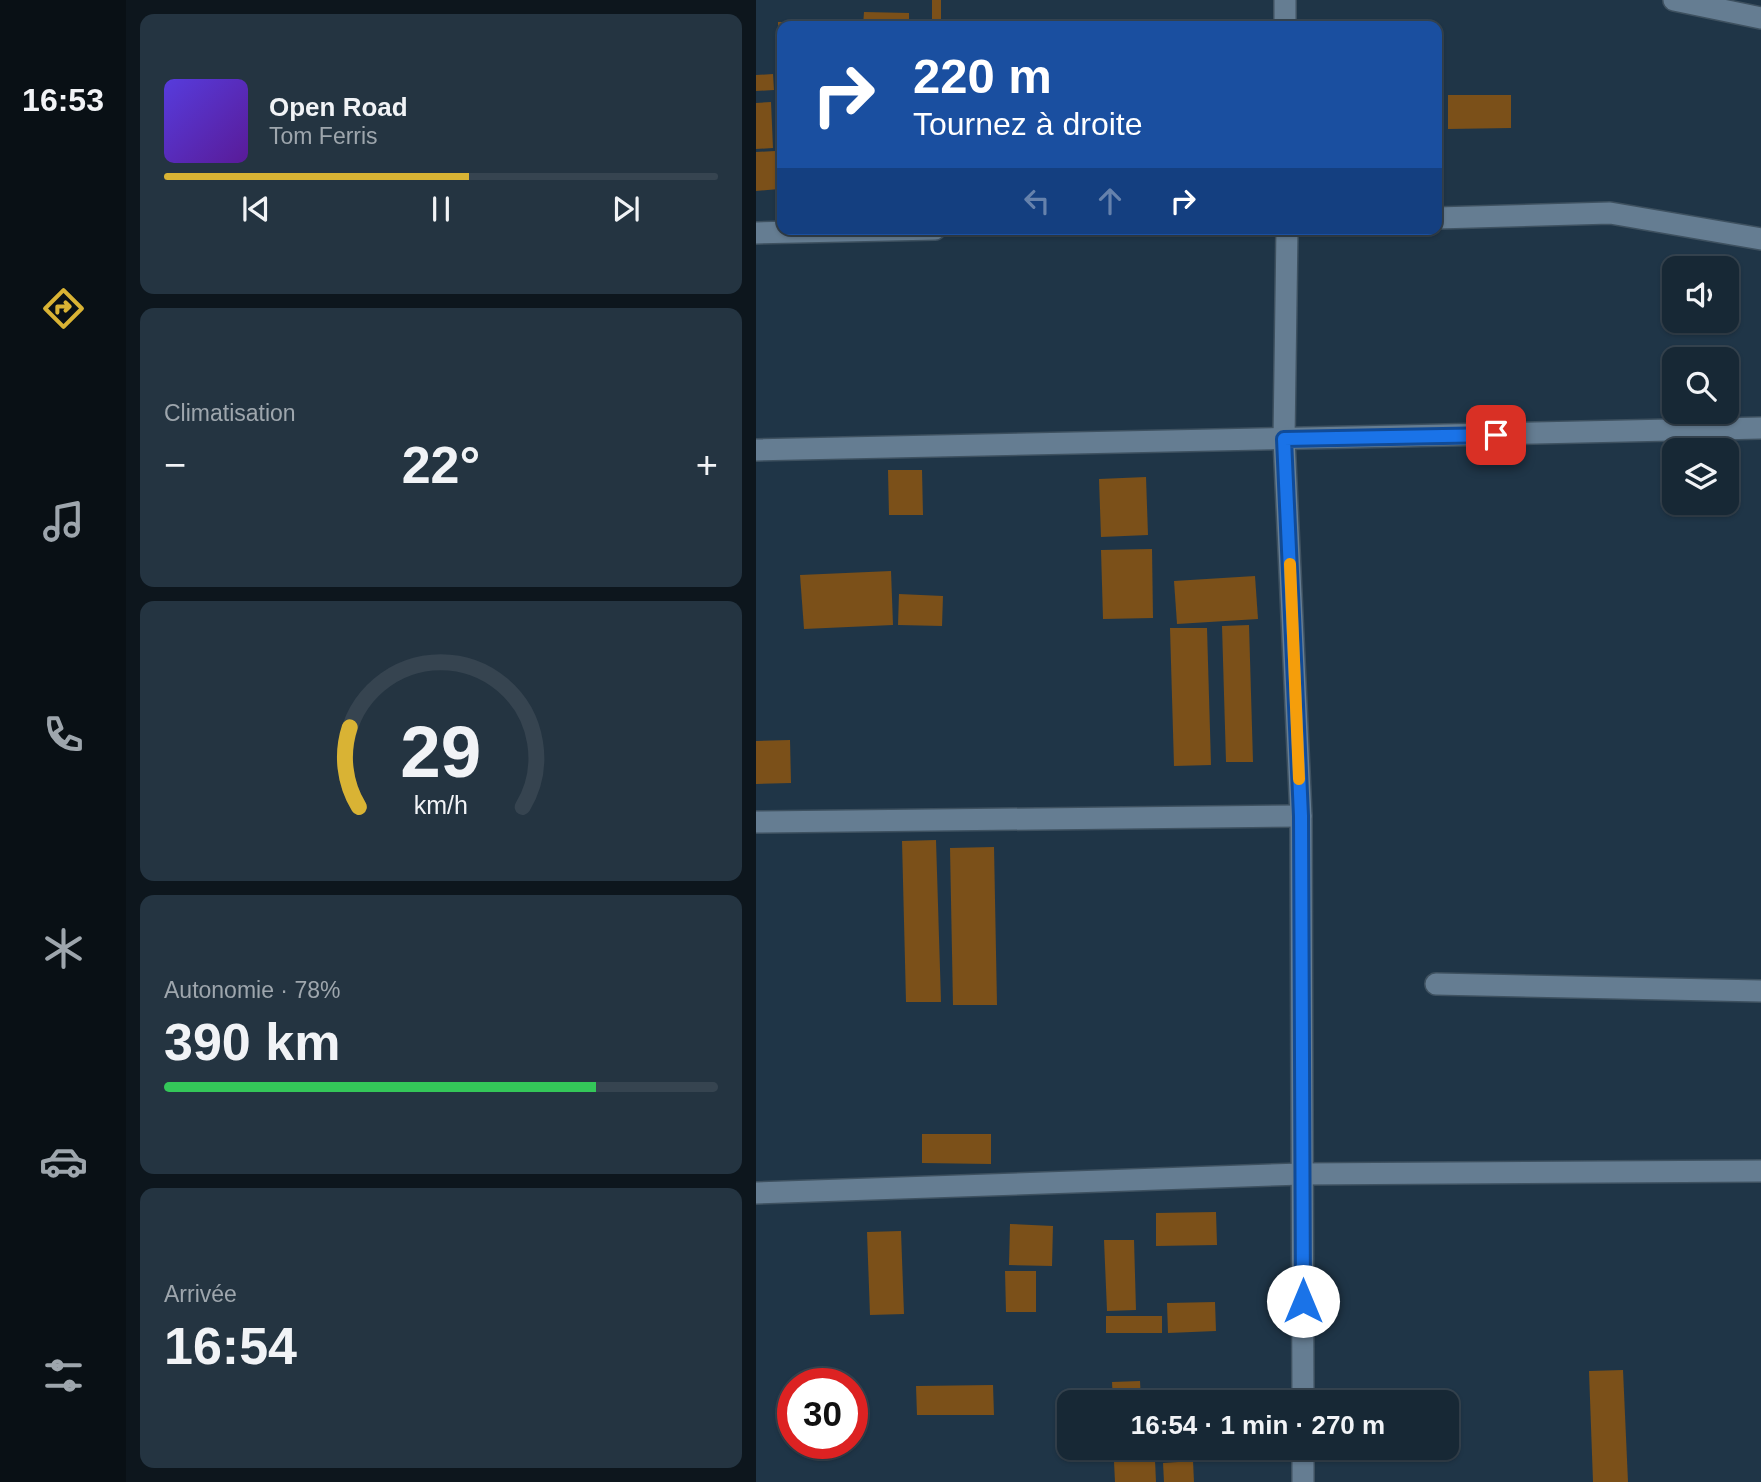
<!DOCTYPE html>
<html lang="fr">
<head>
<meta charset="utf-8">
<style>
  :root { --surface:#172835; --page:#243441; --text:#f1f3f6; --muted:#9ea6ad; --line:#364450; --accent:#d9b334 }
  body { margin:0; font-family:Helvetica,sans-serif; background:var(--page); color:var(--text); height:100vh; display:flex; flex-direction:column; font-size:26px; white-space:nowrap }
  * { box-sizing:border-box; margin:0 }
  p { font-size:23px; color:var(--muted) }
  .icon { flex:none; width:38px; height:38px; fill:none; stroke:currentColor; stroke-width:2; stroke-linecap:round; stroke-linejoin:round }
  .map { position:relative; flex:1; overflow:hidden }
  .drawer { display:flex; flex-direction:column; gap:14px; padding:14px; background:#0d161d; width:630px }
  .drawer>* { flex:none }
  .top-card { position:absolute; left:21px; top:21px; width:665px; height:214px; border-radius:14px; box-shadow:0 2px 5px #0004,0 0 0 2px var(--line); background:#1a4fa0; color:#fff; overflow:hidden }
  .buttons { position:absolute; left:906px; top:256px; display:grid; gap:14px }
  .buttons a { display:grid; place-items:center; width:77px; height:77px; border-radius:14px; background:var(--surface); box-shadow:0 2px 5px #0004,0 0 0 2px var(--line); font-size:35px }
  .speed { position:absolute; left:21px; top:1368px; display:flex; gap:14px; font-size:35px; font-weight:700; text-align:center }
  .speed>* { display:grid; place-content:center; width:91px; height:91px; border-radius:50%; background:var(--surface); box-shadow:0 2px 5px #0004,0 0 0 2px var(--line); line-height:1 }
  .speed .limit { border:10px solid #d22; background:#fff; color:#111 }
  .pin { position:absolute; display:grid; place-items:center; width:60px; height:60px; color:#fff; margin:-30px; border-radius:14px; box-shadow:0 4px 10px #0006 }
  .me { position:absolute; width:77px; margin:-38px; rotate:0deg; stroke-linejoin:round; filter:drop-shadow(0 0 5px #0008) }
  .turn { display:flex; align-items:center; gap:24px; height:147px; padding:0 21px; font-size:32px }
  .turn .icon { width:91px; height:91px; stroke-width:2.5 }
  .turn b { display:block; font-size:49px; line-height:60px }
  .lanes { display:flex; align-items:center; height:66px; padding:0 21px; background:#0003; justify-content:center; gap:35px; direction:ltr }
  .lanes .off { opacity:.35 }
  .big { font-size:52px; font-weight:700; line-height:1.1 }
  .drawer .tile { flex:1; display:flex; flex-direction:column; justify-content:center; gap:10px; min-width:0; padding:0 24px; border-radius:14px; background:var(--page) }
  .drawer .dial { align-items:center; gap:0 }
  .dial svg { height:182px; overflow:visible; fill:none; stroke:var(--line); stroke-width:7; stroke-linecap:round; text-anchor:middle }
  .dial text { fill:var(--text); stroke:none }
  .song { display:flex; align-items:center; gap:21px }
  .cover { width:84px; height:84px; border-radius:10px; background:linear-gradient(135deg,hsl(250 70% 55%),hsl(270 70% 35%)) }
  .played { height:7px; border-radius:4px; background:linear-gradient(90deg,var(--accent) 55%,var(--line) 55%) }
  .keys { display:flex; justify-content:space-around; direction:ltr }
  .heat { display:flex; justify-content:space-between; align-items:center; font-size:38px; direction:ltr }
  .charge { height:10px; border-radius:5px; background:linear-gradient(90deg,#34c759 78%,var(--line) 0) }
  .trip { position:absolute; left:301px; top:1390px; width:402px; height:70px; border-radius:14px; background:var(--surface); box-shadow:0 2px 5px #0004,0 0 0 2px var(--line); font-weight:700; line-height:70px; text-align:center }
  main { display:flex; flex:1; min-height:0 }
  .menu { display:flex; flex-direction:column; width:126px; justify-content:space-around; align-items:center; background:#091015; color:var(--muted) }
  .menu .icon { width:49px; height:49px }
  .menu .current { color:var(--accent) }
  .menu b { font-size:32px; color:var(--text) }
  .map>svg:first-child { display:block }
</style>
</head>
<body>
<main>
<nav class="menu">
<b>16:53</b>
<svg class="icon current" aria-label="directions" viewBox="0 0 24 24"><path d="M12 3l9 9-9 9-9-9zM9 14v-3h6M13 9l2 2-2 2"/></svg>
<svg class="icon" aria-label="music" viewBox="0 0 24 24"><path d="M9 18V5l10-2v13"/><circle cx="6" cy="18" r="3"/><circle cx="16" cy="16" r="3"/></svg>
<svg class="icon" aria-label="phone" viewBox="0 0 24 24"><path d="M5 4h4l2 5-3 2q2 4 5 5l2-3 5 2v4C11 20 4 13 5 4z"/></svg>
<svg class="icon" aria-label="climate" viewBox="0 0 24 24"><path d="M12 3v18M4 7l16 10M4 17L20 7"/></svg>
<svg class="icon" aria-label="car" viewBox="0 0 24 24"><path d="M5 17H2v-5l4-1 3-4h7l3 4 3 1v5h-3M9 17h6M6 11h13"/><circle cx="7" cy="17" r="2"/><circle cx="17" cy="17" r="2"/></svg>
<svg class="icon" aria-label="filters" viewBox="0 0 24 24"><path d="M4 7h16M4 17h16"/><circle cx="9" cy="7" r="2"/><circle cx="15" cy="17" r="2"/></svg>
</nav>
<section class="drawer">
<div class="tile">
<div class="song"><i class="cover"></i><div><b>Open Road</b><p>Tom Ferris</p></div></div>
<div class="played"></div>
<div class="keys"><svg class="icon" aria-label="previous" viewBox="0 0 24 24"><path d="M18 5L8 12l10 7zM5 5v14"/></svg><svg class="icon" aria-label="pause" viewBox="0 0 24 24"><path d="M8 5v14M16 5v14"/></svg><svg class="icon" aria-label="next" viewBox="0 0 24 24"><path d="M6 5l10 7-10 7zM19 5v14"/></svg></div>
</div>
<div class="tile"><p>Climatisation</p>
<div class="heat"><a>−</a><b class="big">22°</b><a>+</a></div>
</div>
<div class="tile dial"><svg viewBox="0 0 100 80">
<path d="M14 69A42 42 0 1 1 86 69"/>
<path d="M14 69A42 42 0 0 1 10 34" stroke="#d9b334"/>
<text x="50" y="56" font-size="32" font-weight="700">29</text>
<text x="50" y="72" font-size="11">km/h</text>
</svg></div>
<div class="tile"><p>Autonomie · 78%</p><b class="big">390 km</b><div class="charge"></div></div>
<div class="tile"><p>Arrivée</p><b class="big">16:54</b></div>
</section>
<div class="map">
<svg width="1005" height="1482" viewBox="0 0 1005 1482">
  <rect width="100%" height="100%" fill="#1f3547"/>
  <!-- building -->
  <g fill="#7b5019">
    <polygon points="176,0 185,0 185,20 192,20 192,26 176,26"/>
    <polygon points="108,12 153,13 153,19 170,19 170,26 107,26"/>
    <polygon points="22,22 81,22 81,26 26,26 26,102 22,102"/>
    <polygon points="17,74 18,90 0,91 0,75"/>
    <polygon points="681,93 684,93 685,122 681,123"/>
    <polygon points="692,95 755,95 755,128 692,129"/>
    <polygon points="15,102 17,148 0,149 0,103"/>
    <polygon points="19,151 23,189 0,191 0,152"/>
    <polygon points="132,470 166,470 167,515 133,515"/>
    <polygon points="390,477 392,535 345,537 343,479"/>
    <polygon points="396,549 397,618 347,619 345,550"/>
    <polygon points="135,571 137,625 48,629 44,575"/>
    <polygon points="499,576 502,619 421,624 418,581"/>
    <polygon points="143,594 187,596 186,626 142,625"/>
    <polygon points="493,625 497,762 470,762 466,626"/>
    <polygon points="414,628 451,628 455,765 418,766"/>
    <polygon points="34,740 35,783 0,784 0,741"/>
    <polygon points="180,840 185,1002 150,1002 146,841"/>
    <polygon points="238,847 241,1005 197,1005 194,848"/>
    <polygon points="166,1134 235,1134 235,1164 166,1163"/>
    <polygon points="460,1212 461,1245 400,1246 400,1213"/>
    <polygon points="254,1224 297,1226 296,1266 253,1265"/>
    <polygon points="145,1231 148,1314 114,1315 111,1232"/>
    <polygon points="348,1240 378,1240 380,1310 351,1311"/>
    <polygon points="249,1271 280,1271 280,1312 250,1312"/>
    <polygon points="459,1302 460,1331 412,1333 411,1303"/>
    <rect x="350" y="1316" width="56" height="17"/>
    <polygon points="867,1370 872,1482 837,1482 833,1371"/>
    <polygon points="384,1381 385,1402 357,1402 356,1382"/>
    <polygon points="237,1385 238,1415 161,1415 160,1386"/>
    <polygon points="399,1460 400,1482 359,1482 358,1462"/>
    <polygon points="437,1461 438,1482 408,1482 407,1463"/>
  </g>
  <g fill="none" stroke-linecap="round" stroke-linejoin="round">
    <defs>
      <g id="minor">
        <polyline points="529,0 529,26"/>
        <polyline points="918,0 1005,18"/>
        <polyline points="681,218 854,213 1005,239"/>
        <polyline points="531,229 528,439 545,816 547,1402"/>
        <polyline points="0,233 179,229"/>
        <polyline points="0,450 1005,428"/>
        <polyline points="0,822 545,816"/>
        <polyline points="680,984 1005,991"/>
        <polyline points="0,1193 546,1174 1005,1171"/>
        <polyline points="547,1447 547,1482"/>
      </g>
    </defs>
    <!-- minor casing -->
    <use href="#minor" stroke="#3e5160" stroke-width="24"/>
    <!-- minor -->
    <use href="#minor" stroke="#657d92" stroke-width="21"/>
  </g>
  <g fill="none" stroke-linecap="round" stroke-linejoin="round">
    <defs>
      <polyline id="route" points="547,1301 545,816 528,439 740,435"/>
    </defs>
    <!-- route casing -->
    <use href="#route" stroke="#114b97" stroke-width="18"/>
    <!-- route -->
    <use href="#route" stroke="#1a73e8" stroke-width="12"/>
    <!-- slow -->
    <polyline stroke="#f59e0b" stroke-width="12" points="534,564 543,779"/>
  </g>
</svg>
<div class="buttons">
<a><svg class="icon" aria-label="sound" viewBox="0 0 24 24"><path d="M4 9h4l5-4v14l-5-4H4zM17 9q2 3 0 6"/></svg></a>
<a><svg class="icon" aria-label="search" viewBox="0 0 24 24"><circle cx="10" cy="10" r="6"/><path d="M15 15l6 6"/></svg></a>
<a><svg class="icon" aria-label="layers" viewBox="0 0 24 24"><path d="M12 4l9 5-9 5-9-5zM3 14l9 5 9-5"/></svg></a>
</div>
<div class="speed"><div class="limit">30</div></div>
<div class="pin" style="left:740px;top:435px;background:#d93025"><svg class="icon" aria-label="arrive" viewBox="0 0 24 24"><path d="M6 21V4h12l-3 4 3 4H6"/></svg></div>
<svg class="me" style="left:547px;top:1301px" viewBox="-20 -20 40 40"><circle r="19" fill="#fff"/><path d="M0-13L10 11 0 6-10 11z" fill="#1a73e8"/></svg>
<div class="trip">16:54 · 1 min · 270 m</div>
<div class="top-card">
<div class="turn"><svg class="icon" aria-label="right" viewBox="0 0 24 24"><path d="M7 20v-9h11M14 6l5 5-5 5"/></svg><div><b>220 m</b>Tournez à droite</div></div>
<div class="lanes"><svg class="icon off" aria-label="left" viewBox="0 0 24 24"><path d="M17 20v-9H6M10 6l-5 5 5 5"/></svg><svg class="icon off" aria-label="ahead" viewBox="0 0 24 24"><path d="M12 20V5M6 11l6-6 6 6"/></svg><svg class="icon" aria-label="right" viewBox="0 0 24 24"><path d="M7 20v-9h11M14 6l5 5-5 5"/></svg></div>
</div>
</div>
</main>
</body>
</html>
